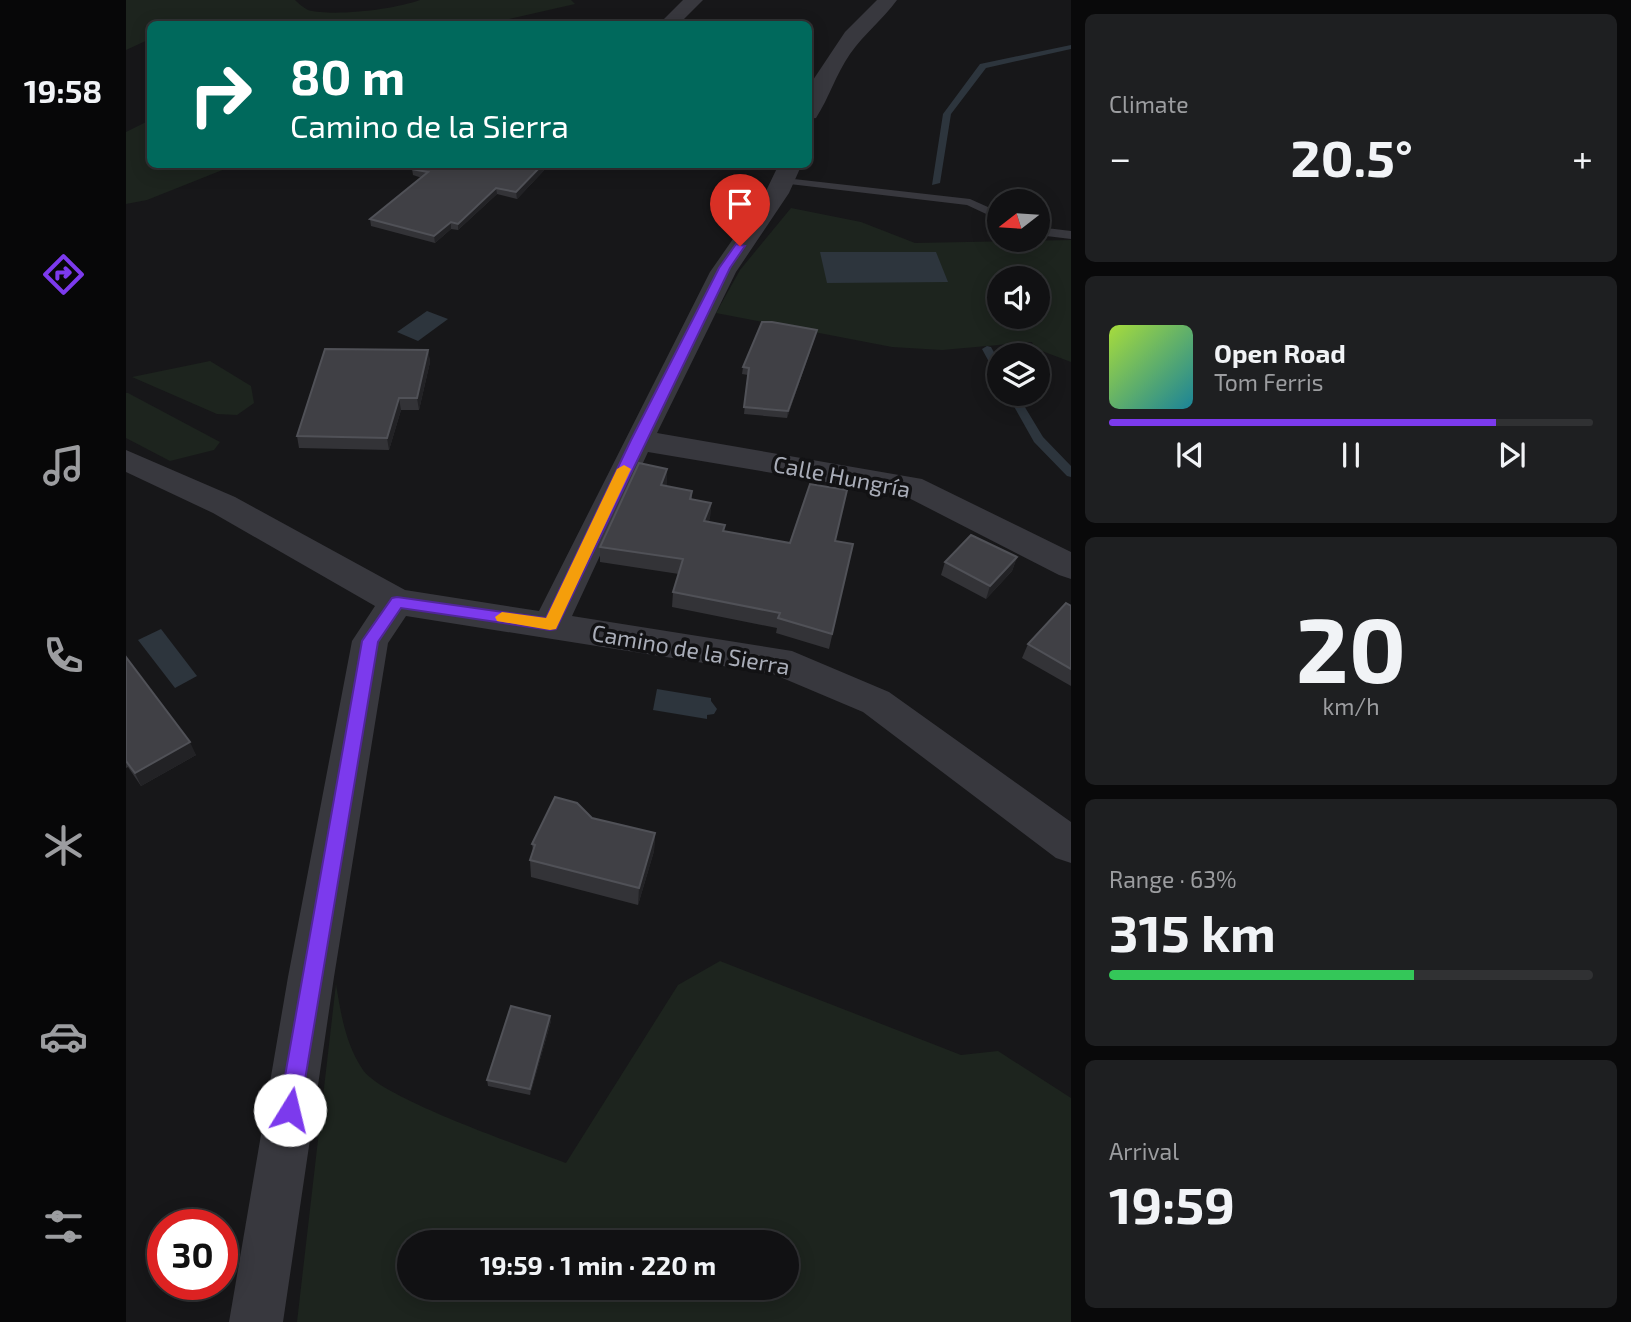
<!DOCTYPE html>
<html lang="en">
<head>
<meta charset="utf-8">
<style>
  :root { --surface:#111113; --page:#1e1f21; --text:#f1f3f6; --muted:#9c9da0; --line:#303133; --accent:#7c3aed }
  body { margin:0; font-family:"Exo 2",sans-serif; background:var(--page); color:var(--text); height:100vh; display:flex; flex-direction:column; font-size:26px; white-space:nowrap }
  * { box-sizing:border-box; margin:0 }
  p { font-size:23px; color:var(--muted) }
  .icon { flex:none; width:38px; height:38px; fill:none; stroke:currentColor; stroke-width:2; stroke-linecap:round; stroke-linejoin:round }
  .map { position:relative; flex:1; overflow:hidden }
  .drawer { display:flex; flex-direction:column; gap:14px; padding:14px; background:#09090a; width:560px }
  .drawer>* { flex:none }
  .top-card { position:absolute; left:21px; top:21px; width:665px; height:147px; border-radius:10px; box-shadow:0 4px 18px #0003,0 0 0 2px var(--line); background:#00695c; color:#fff; overflow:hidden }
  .needle { width:46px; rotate:253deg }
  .buttons { position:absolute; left:861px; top:189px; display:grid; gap:14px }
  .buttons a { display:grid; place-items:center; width:63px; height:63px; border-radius:50%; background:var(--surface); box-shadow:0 4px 18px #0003,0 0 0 2px var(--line); font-size:35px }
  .speed { position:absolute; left:21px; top:1209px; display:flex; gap:14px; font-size:35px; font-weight:700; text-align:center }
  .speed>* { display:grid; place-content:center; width:91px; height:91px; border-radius:50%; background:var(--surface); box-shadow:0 4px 18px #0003,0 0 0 2px var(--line); line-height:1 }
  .speed .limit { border:10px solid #d22; background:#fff; color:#111 }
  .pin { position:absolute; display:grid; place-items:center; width:60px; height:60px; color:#fff; margin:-72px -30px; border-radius:50% 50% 50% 0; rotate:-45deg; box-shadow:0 0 7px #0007 }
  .pin .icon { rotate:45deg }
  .me { position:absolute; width:77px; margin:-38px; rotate:9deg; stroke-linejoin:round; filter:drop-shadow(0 0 5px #0008) }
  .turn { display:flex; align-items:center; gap:24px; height:147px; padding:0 28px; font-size:32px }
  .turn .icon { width:91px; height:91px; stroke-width:2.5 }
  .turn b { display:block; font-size:49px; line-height:60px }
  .big { font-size:52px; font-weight:700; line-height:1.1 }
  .drawer .tile { flex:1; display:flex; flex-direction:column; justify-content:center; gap:10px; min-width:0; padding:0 24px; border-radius:10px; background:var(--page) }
  .drawer .dial { align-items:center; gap:0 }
  .dial b { font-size:91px; line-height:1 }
  .song { display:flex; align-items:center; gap:21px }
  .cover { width:84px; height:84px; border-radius:10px; background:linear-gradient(135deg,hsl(80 70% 55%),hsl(190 70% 35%)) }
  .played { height:7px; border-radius:4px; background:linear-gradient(90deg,var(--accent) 80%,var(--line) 80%) }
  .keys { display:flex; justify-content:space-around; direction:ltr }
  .heat { display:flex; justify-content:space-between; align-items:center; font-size:38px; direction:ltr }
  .charge { height:10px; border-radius:5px; background:linear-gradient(90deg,#34c759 63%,var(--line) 0) }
  .trip { position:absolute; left:271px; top:1230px; width:402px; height:70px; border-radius:35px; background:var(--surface); box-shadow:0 4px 18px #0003,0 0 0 2px var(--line); font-weight:700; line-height:70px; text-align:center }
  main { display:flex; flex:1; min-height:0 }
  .menu { display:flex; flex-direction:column; width:126px; justify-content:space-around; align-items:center; background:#070708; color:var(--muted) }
  .menu .icon { width:49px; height:49px }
  .menu .selected { color:var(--accent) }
  .menu b { font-size:32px; color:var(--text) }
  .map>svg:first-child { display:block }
</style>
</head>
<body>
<main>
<nav class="menu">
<b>19:58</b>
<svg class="icon selected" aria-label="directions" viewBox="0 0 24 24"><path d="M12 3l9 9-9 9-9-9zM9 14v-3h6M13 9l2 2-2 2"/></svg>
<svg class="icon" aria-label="music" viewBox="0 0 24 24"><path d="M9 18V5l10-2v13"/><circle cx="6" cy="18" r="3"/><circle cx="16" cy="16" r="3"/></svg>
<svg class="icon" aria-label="phone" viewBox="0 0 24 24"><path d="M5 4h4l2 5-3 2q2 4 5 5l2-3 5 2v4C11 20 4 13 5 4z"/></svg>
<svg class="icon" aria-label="climate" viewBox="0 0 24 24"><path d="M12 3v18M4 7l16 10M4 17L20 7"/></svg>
<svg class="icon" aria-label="car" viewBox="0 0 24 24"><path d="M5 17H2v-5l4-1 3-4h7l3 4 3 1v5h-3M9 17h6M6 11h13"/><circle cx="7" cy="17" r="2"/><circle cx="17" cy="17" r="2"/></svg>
<svg class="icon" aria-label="filters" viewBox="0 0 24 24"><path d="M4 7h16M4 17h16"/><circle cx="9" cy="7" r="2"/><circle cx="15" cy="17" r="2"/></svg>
</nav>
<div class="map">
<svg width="945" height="1322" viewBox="0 0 945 1322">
  <rect width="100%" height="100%" fill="#171719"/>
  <!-- green -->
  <g fill="#1d241e" fill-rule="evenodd">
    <path d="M0,0h169c3,3 9,8 13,10 26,7 88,-1 112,-10h151l4,4 -88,20h-337v15l-24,11z"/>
    <polygon points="24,120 24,164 109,165 21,200 0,204 0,132"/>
    <path d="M665,208l70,14 54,21 156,-3v122l-37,-14 -2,-6 -90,8 -50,-3 -176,-34 24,-43zM873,278h39v39h-39z"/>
    <polygon points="84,361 125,386 128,403 111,415 91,414 6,377"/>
    <polygon points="0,393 2,393 94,442 88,450 44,461 0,438"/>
    <path d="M594,961l241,94 37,-4 73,47v224h-774l39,-338c5,30 9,59 27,86 20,29 164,78 203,93l112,-178zM284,1242h378v46h-378z"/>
  </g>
  <!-- water -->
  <g fill="#2d353d">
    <polygon points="694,252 810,252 822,282 701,283"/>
    <polygon points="301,311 322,319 292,341 271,332"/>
    <polygon points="35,629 71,676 49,688 12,640"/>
    <polygon points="531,689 585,698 585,701 591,709 588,714 581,715 581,719 527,710"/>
  </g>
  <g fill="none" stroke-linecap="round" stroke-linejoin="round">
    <!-- stream -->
    <g fill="#2d353d" fill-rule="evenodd">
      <polygon points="945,45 945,49 860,68 825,114 814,183 806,185 817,114 854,64"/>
      <polygon points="861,346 865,347 873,361 873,374 869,373 856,349"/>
      <polygon points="881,394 891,394 917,437 945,466 945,477 941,476 908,442"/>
    </g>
    <!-- lane -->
    <g fill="#38383e" fill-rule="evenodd">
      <polygon points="659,178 844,199 873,212 873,220 841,205 655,183 655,179"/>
      <polygon points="912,227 945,231 945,239 912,235"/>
    </g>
    <!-- street -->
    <g fill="#38383e" fill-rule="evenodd">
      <polygon points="557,0 577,0 553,24 533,24"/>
      <path d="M751,0h20c-14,19 -33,34 -47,54 -14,20 -21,44 -34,64l-8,1v-31l3,-5 34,-51z"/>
      <polygon points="653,164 676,164 663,193 610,272 531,433 796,479 945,552 945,579 933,575 777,495 522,452 446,616 666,651 763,692 945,822 945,863 930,858 737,712 647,674 280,616 262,643 208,977 157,1322 103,1322 162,977 226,641 249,606 87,513 0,472 0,450 109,497 279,590 413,611 584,272 639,193"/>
    </g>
  </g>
  <!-- wall -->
  <g fill="#333337">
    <polygon points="291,164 424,164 391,199 371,194 332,230 325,229 309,243 245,226 244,219 296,178 287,175 286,169"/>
    <polygon points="689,337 661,418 618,414 622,375 616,374 617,367"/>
    <polygon points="302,350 304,362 293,410 275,410 263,450 173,448 171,436"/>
    <polygon points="541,483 540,486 566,491 566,499 585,503 584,518 582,522 599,525 598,531 664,543 709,541 727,544 703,649 650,633 651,628 546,607 547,592 553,574 474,562 474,547"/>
    <polygon points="891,557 886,571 860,599 815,575 819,562"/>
    <polygon points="945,606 945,686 896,658 902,644"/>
    <polygon points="0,657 70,755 15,786 2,767 0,768"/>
    <polygon points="466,818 529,833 528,851 512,905 405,877 404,860 407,851 406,844"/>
    <polygon points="425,1021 404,1095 362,1086 361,1080"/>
  </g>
  <!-- shaded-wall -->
  <g fill="#222225">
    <polygon points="417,164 424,164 391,199 390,192"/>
    <polygon points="370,188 371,194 332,230 332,224"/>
    <polygon points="325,222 325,229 309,243 308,236"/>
    <polygon points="691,330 689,337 661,418 662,411"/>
    <polygon points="302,350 304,362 293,410 291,398"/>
    <polygon points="273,398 275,410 263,450 261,438"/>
    <polygon points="541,469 541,483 534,500 535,485"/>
    <polygon points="585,503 584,518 577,536 578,521"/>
    <polygon points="891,557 886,571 860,599 864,586"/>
    <polygon points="64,742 70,755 15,786 9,773"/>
    <polygon points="529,833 528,851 512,905 513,888"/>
    <polygon points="424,1016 425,1021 404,1095 404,1089"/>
  </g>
  <!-- building -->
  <g fill="#404045" stroke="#505157" stroke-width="2">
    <polygon points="291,164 417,164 390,192 370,188 332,224 325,222 308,236 244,219 302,172 286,169"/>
    <polygon points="636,322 646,322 691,330 662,411 618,407 623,368 617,367"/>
    <polygon points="199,349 302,350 291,398 273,398 261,438 171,436"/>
    <polygon points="513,463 541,469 535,485 566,491 564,499 585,503 578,521 599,525 597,531 664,543 684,484 721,490 709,541 727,544 706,634 652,618 654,613 547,592 557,559 474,547"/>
    <polygon points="845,535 891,557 864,586 819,562"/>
    <polygon points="940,603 945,606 945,669 902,644"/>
    <polygon points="0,657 64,742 9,773 0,761"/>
    <polygon points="429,797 451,803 466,818 529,833 513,888 404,860 409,845 406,844"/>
    <polygon points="385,1006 424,1016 404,1089 361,1080"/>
  </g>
  <!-- route -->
  <polygon fill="#7c3aed" stroke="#51269a" stroke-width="2" points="610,244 619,246 604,268 430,629 424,630 275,608 252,642 174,1110 171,1117 164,1120 156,1117 153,1110 236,641 266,598 271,597 420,618 505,440 593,268"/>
  <!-- slow -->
  <polygon fill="#f59e0b" points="498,465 505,469 430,629 424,630 371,621 369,617 376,612 420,618 491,469"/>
  <g text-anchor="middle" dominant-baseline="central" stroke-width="7" stroke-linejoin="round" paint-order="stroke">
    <!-- street labels -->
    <g font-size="23" fill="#a9adb8" stroke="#121214">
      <text transform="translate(716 476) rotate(11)">Calle Hungría</text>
      <text transform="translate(565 649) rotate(10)">Camino de la Sierra</text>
    </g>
  </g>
</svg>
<div class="buttons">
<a><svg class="needle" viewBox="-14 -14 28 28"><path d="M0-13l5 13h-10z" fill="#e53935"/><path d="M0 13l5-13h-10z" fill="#9c9da0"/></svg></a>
<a><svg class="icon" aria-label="sound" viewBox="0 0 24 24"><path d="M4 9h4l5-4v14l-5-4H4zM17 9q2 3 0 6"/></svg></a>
<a><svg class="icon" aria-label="layers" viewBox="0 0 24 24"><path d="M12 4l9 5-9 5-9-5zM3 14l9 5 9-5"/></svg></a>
</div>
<div class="speed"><div class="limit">30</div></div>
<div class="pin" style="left:614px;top:246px;background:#d93025"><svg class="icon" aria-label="arrive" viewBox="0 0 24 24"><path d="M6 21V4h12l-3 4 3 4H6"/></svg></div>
<svg class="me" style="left:164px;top:1110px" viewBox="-20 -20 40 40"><circle r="19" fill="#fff"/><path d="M0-13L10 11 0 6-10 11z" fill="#7c3aed"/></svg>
<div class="trip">19:59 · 1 min · 220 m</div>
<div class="top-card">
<div class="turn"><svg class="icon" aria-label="right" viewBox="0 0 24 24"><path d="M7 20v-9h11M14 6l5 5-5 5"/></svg><div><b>80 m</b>Camino de la Sierra</div></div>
</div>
</div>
<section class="drawer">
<div class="tile"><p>Climate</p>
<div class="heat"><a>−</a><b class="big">20.5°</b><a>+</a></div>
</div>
<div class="tile">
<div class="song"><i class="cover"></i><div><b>Open Road</b><p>Tom Ferris</p></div></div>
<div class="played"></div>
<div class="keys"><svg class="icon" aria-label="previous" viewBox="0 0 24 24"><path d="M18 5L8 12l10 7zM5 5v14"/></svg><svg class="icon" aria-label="pause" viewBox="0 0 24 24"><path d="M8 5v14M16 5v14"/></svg><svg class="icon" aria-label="next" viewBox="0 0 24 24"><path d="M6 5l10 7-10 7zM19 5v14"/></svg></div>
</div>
<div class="tile dial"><b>20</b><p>km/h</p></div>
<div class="tile"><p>Range · 63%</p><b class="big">315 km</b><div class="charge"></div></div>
<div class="tile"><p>Arrival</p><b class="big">19:59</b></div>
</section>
</main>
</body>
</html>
